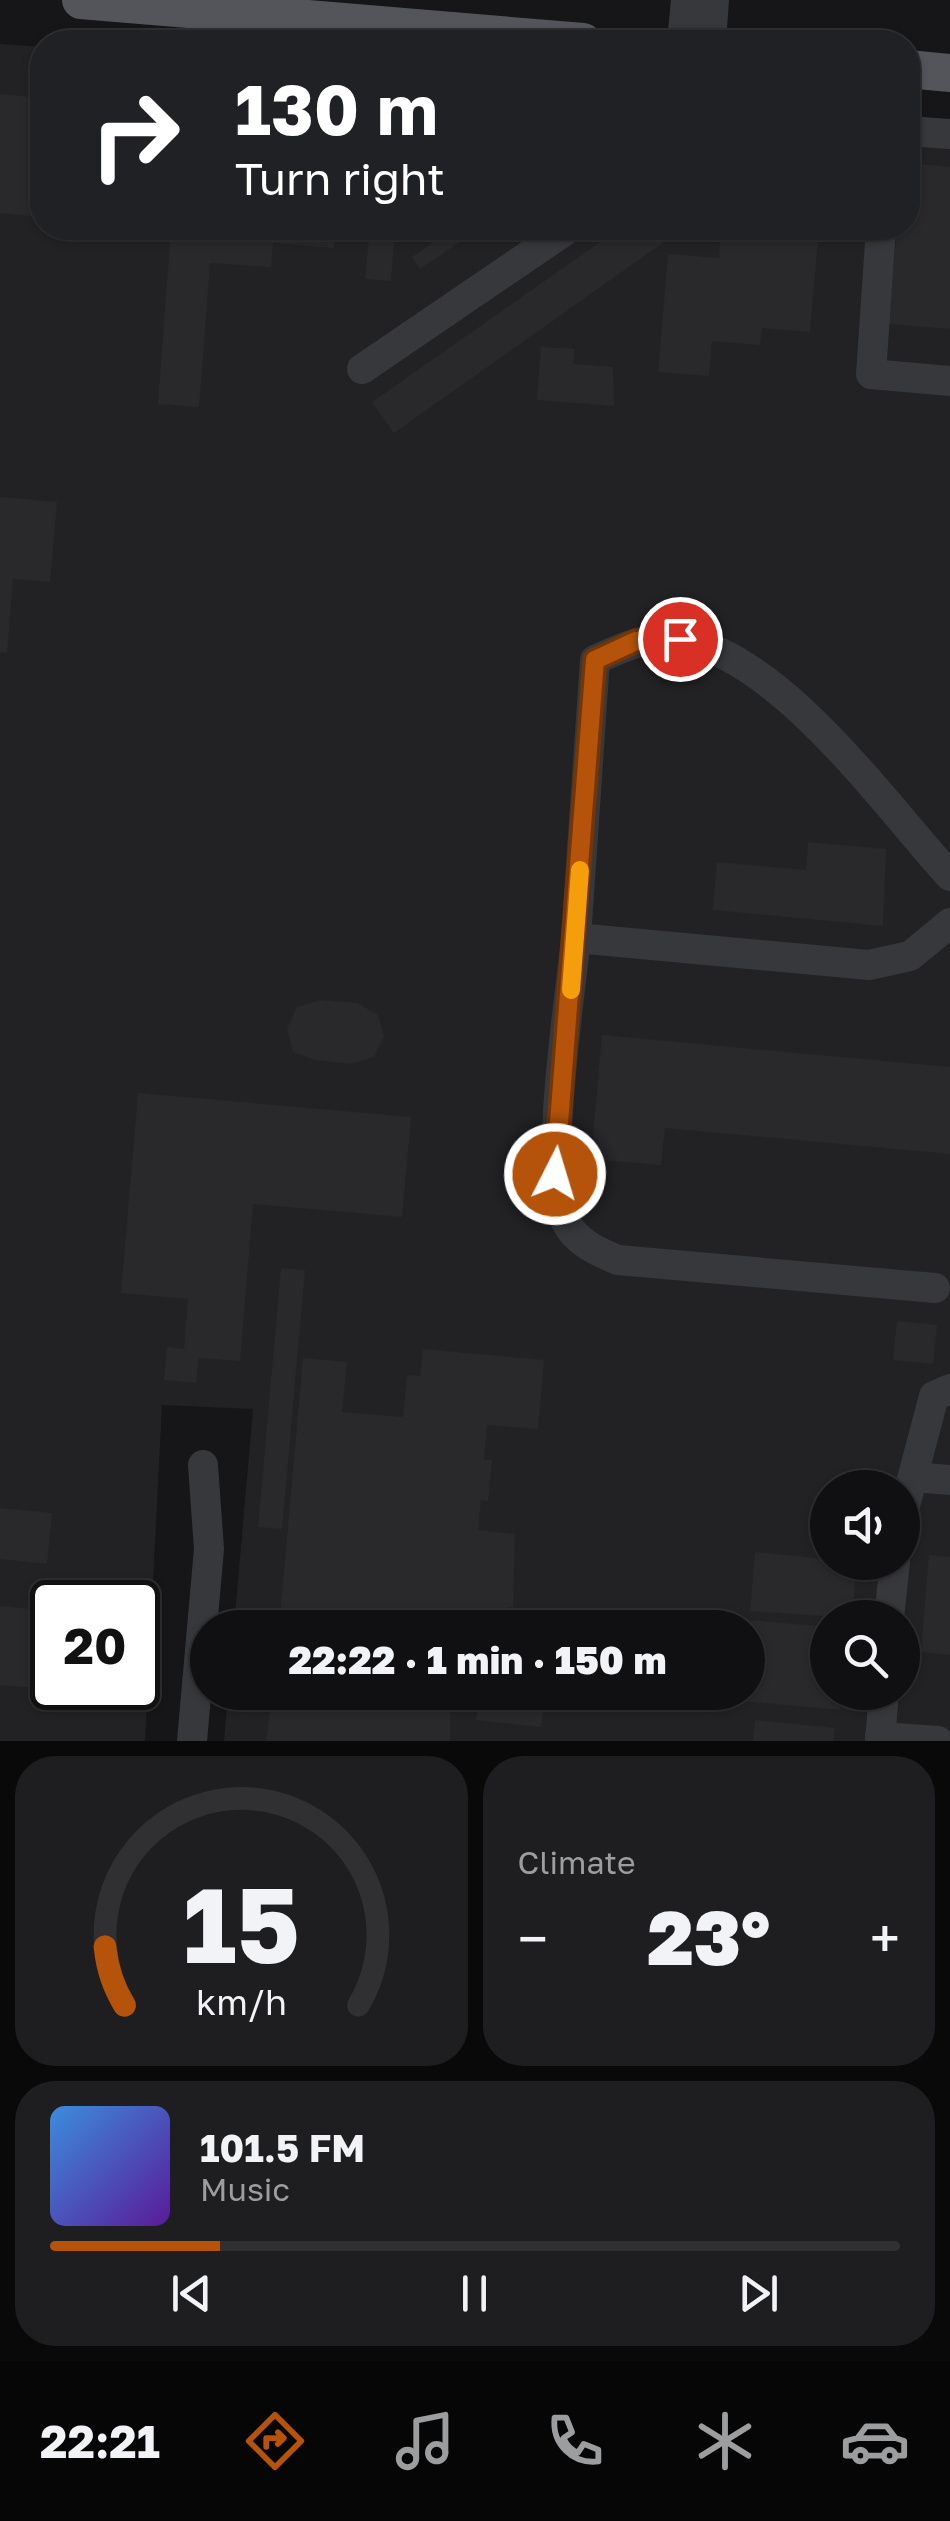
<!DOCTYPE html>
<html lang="en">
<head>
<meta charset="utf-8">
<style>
  :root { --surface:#101012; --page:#1e1e20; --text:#f1f3f6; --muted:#9c9d9f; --line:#303032; --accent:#b45309 }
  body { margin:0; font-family:"Golos Text",sans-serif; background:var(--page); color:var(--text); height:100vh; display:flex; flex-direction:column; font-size:38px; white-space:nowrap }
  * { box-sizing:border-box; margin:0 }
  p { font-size:32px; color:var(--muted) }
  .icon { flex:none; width:55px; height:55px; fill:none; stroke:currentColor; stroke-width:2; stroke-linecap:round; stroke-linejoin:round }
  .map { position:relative; height:1741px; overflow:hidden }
  .side { display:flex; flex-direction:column; gap:15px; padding:15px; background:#09090a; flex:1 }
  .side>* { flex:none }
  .banner { position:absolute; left:30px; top:30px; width:890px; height:210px; border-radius:40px; box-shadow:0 2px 8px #0004,0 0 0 2px var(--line); background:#202124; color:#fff; overflow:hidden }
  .controls { position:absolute; left:810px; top:1470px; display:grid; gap:20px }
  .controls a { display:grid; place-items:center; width:110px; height:110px; border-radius:50%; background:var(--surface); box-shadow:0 2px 8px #0004,0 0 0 2px var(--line); font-size:50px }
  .speed { position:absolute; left:30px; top:1580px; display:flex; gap:20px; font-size:50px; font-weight:700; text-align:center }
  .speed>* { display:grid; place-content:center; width:130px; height:130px; border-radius:50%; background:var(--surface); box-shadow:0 2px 8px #0004,0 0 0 2px var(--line); line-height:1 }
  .speed .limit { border:5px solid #111; border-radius:15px; background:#fff; color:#111 }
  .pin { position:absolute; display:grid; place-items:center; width:85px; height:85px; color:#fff; margin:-42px; border:5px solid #fff; border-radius:50%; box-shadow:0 2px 10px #0007 }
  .me { position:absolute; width:110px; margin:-55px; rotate:5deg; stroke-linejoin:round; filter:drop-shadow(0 0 8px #0008) }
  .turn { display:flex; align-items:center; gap:35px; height:210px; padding:0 40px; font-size:45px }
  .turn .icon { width:130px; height:130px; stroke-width:2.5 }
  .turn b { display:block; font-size:70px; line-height:85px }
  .big { font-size:75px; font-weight:800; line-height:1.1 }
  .side .widget { flex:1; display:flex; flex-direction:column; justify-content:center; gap:15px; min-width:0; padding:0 35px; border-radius:40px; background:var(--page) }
  .side .dial { align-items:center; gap:0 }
  .dial svg { height:260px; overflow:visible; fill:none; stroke:var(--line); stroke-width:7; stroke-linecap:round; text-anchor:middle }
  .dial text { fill:var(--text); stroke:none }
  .song { display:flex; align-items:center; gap:30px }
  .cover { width:120px; height:120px; border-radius:15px; background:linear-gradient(135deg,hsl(210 70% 55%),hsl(270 70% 35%)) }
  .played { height:10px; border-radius:5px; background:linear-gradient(90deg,var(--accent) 20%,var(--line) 20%) }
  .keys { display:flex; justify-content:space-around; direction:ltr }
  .heat { display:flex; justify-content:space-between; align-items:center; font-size:55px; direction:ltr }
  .side .tiles { flex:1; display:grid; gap:15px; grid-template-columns:1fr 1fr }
  .widget:last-child { grid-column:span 2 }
  .trip { position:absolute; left:190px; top:1610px; width:575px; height:100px; border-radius:50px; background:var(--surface); box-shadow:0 2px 8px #0004,0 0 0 2px var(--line); font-weight:800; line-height:100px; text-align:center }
  .dock { display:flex; height:160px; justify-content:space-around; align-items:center; background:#060607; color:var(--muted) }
  .dock .icon { width:70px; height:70px }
  .dock .on { color:var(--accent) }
  .dock b { font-size:45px; color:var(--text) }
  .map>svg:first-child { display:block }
</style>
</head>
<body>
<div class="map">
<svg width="950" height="1741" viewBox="0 0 950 1741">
  <rect width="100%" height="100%" fill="#161618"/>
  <!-- built -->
  <path fill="#222225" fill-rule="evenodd" d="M0,44l42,3v181h866v-112l42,4v1621h-726l4,-48 520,-1v-64l-514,-1 19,-218 -91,-4 -17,336h-145zM828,1488h74v74h-74zM52,1602h86v86h-86zM828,1618h74v74h-74z"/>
  <!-- building -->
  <g fill="#29292c">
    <polygon points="0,94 42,98 42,217 0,213"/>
    <polygon points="908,163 950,167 950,329 888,324 897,228 908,228"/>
    <polygon points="171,228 336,228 334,248 273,243 271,267 210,263 199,407 158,404"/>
    <polygon points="370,228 395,228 391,281 365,279"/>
    <polygon points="455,228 467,237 420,269 412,257"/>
    <polygon points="620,228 684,228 394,433 372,402"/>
    <polygon points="721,228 819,228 810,332 762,328 760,345 712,341 709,376 658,372 668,254 719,258"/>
    <polygon points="541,347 575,349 573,364 613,367 614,406 537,400"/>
    <polygon points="0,497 57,502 50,582 13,579 7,653 0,652"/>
    <polygon points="808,842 886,849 883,926 713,910 717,862 806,870"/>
    <polygon points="320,1000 357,1003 378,1015 384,1037 374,1057 351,1064 315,1060 293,1052 287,1029 297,1007"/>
    <polygon points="602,1035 950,1067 950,1154 665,1128 661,1165 591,1159"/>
    <polygon points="138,1093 411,1117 402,1217 253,1204 240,1361 199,1358 196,1383 164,1380 167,1347 184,1349 188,1299 121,1293"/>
    <polygon points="281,1268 305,1270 282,1529 258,1527"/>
    <polygon points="897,1321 937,1325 933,1364 893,1360"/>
    <polygon points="423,1349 544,1360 538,1429 487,1425 484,1460 492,1460 488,1501 481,1500 478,1530 515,1534 513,1608 508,1607 507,1628 279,1628 303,1358 347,1362 342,1412 403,1417 407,1375 420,1376"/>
    <polygon points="0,1508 52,1513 47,1564 0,1559"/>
    <polygon points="755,1552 857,1562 852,1618 750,1611"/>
    <polygon points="929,1555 950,1557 950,1655 921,1652"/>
    <polygon points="0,1606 52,1611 52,1689 0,1685"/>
    <polygon points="749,1620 828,1627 828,1692 841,1692 840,1710 742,1701 743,1692 748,1692"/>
    <polygon points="273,1692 463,1692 462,1710 450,1709 450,1741 266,1741"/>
    <polygon points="478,1705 543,1712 541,1727 476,1720"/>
    <polygon points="755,1720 835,1728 833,1741 753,1741"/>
  </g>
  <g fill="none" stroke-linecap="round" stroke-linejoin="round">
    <!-- minor -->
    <g stroke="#37383c" stroke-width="30">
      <polyline points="682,42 686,0"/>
      <polyline points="711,42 714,0"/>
      <polyline points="908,131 950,134"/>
      <polyline points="881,228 871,374 950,381"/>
      <polyline points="362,369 569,228"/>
      <path d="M950,876c-67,-74 -168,-217 -267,-236 -33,-6 -60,7 -88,20l-19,278 293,27 41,-9 40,-33"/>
      <path d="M576,938c-6,59 -33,236 -11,282 10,22 33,32 53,40l317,28"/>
      <polyline points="913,1477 950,1480"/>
      <polyline points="902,1517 934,1396 950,1389"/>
      <polyline points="889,1618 895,1562"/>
      <polyline points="880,1737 938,1741"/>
      <polyline points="192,1741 209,1549 203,1465"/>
      <polyline points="880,1741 884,1692"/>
    </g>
    <!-- major -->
    <g stroke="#53555b" stroke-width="38">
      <polyline points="81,0 583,42"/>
      <polyline points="908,69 950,73"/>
    </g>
  </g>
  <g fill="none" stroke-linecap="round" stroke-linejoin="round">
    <defs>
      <polyline id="route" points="555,1174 595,660 636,641 680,639"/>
    </defs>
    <!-- route casing -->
    <use href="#route" stroke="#753606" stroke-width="25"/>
    <!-- route -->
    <use href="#route" stroke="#b45309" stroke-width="18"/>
    <!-- slow -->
    <polyline stroke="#f59e0b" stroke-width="18" points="571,990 580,870"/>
  </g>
</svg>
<div class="controls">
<a><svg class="icon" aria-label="sound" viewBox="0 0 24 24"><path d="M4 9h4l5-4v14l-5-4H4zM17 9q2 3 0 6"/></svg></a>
<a><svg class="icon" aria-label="search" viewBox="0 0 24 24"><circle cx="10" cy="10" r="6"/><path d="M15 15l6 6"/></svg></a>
</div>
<div class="speed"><div class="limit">20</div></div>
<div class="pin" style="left:680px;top:639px;background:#d93025"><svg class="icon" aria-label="arrive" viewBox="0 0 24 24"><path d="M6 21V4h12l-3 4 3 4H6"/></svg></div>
<svg class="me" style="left:555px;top:1174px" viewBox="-20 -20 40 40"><circle r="17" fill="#b45309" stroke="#fff" stroke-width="3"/><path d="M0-11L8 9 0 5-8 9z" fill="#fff"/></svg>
<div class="trip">22:22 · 1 min · 150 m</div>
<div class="banner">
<div class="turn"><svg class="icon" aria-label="right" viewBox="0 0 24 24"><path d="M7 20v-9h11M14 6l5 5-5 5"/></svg><div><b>130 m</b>Turn right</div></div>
</div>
</div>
<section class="side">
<div class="tiles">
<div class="widget dial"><svg viewBox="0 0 100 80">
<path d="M14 69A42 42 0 1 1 86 69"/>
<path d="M14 69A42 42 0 0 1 8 51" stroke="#b45309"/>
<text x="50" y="56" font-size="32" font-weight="700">15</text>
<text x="50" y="72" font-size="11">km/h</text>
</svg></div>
<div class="widget"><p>Climate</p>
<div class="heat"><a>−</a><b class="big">23°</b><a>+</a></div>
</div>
<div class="widget">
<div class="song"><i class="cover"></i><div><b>101.5 FM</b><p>Music</p></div></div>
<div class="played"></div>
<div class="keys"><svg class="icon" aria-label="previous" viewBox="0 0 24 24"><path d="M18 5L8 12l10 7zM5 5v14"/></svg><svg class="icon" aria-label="pause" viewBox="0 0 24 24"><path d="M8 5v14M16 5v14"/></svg><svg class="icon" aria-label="next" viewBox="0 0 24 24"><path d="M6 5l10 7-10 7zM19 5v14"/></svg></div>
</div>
</div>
</section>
<nav class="dock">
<b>22:21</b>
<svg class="icon on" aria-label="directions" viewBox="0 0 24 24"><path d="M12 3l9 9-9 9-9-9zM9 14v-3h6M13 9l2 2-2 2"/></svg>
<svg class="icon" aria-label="music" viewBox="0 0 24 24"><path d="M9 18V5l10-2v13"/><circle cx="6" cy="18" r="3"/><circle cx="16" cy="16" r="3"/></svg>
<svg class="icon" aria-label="phone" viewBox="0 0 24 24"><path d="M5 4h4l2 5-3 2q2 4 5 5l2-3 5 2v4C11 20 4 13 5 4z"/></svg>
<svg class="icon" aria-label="climate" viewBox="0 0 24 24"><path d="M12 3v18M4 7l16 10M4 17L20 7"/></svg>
<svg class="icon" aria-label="car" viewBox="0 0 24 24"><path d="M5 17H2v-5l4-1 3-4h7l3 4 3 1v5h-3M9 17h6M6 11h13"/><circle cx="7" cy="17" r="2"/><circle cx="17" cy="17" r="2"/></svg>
</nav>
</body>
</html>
